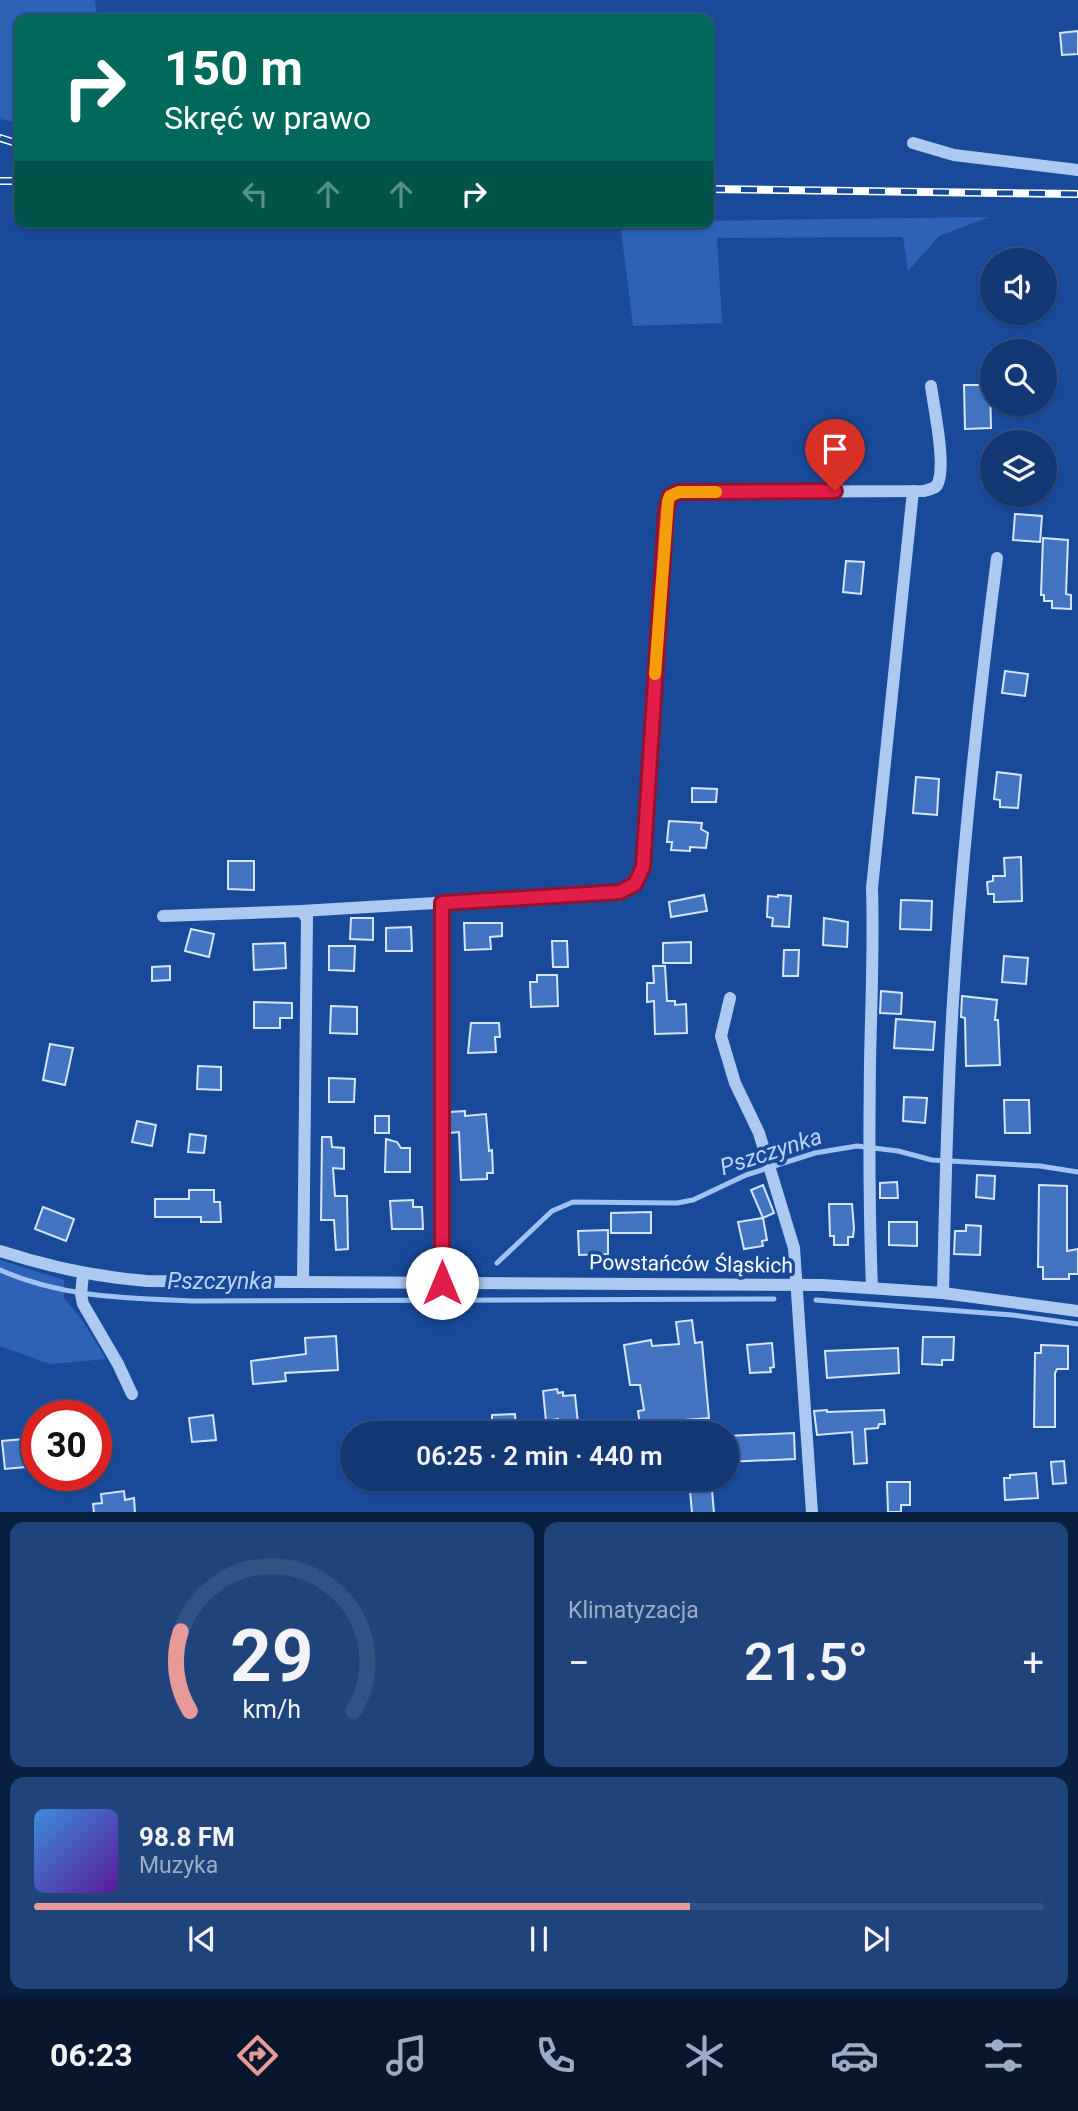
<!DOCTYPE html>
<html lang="pl">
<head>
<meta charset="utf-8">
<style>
  :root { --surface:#133874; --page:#20437c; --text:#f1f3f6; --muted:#9dacc5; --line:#325286; --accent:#e69b98 }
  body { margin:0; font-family:Roboto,sans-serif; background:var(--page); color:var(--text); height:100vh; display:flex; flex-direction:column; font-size:26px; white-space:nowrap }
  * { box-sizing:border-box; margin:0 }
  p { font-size:23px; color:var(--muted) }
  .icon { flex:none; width:38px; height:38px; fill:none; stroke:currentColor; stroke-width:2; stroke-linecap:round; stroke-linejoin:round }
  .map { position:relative; height:1512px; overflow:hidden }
  .sheet { display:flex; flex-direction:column; gap:10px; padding:10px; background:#0a1f40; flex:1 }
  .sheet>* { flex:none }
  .hud { position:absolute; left:14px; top:14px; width:700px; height:214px; border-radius:14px; box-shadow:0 2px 5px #0004,0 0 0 2px var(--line); background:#00695c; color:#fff; overflow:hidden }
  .fabs { position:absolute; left:980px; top:248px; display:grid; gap:14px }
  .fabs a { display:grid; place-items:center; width:77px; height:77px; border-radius:50%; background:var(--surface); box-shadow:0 2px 5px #0004,0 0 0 2px var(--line); font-size:35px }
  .speed { position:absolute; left:21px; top:1400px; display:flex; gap:14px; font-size:35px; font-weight:700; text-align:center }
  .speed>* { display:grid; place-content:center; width:91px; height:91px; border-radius:50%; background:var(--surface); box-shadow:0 2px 5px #0004,0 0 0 2px var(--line); line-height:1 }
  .speed .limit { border:10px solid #d22; background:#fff; color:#111 }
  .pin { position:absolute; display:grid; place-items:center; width:60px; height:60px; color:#fff; margin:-72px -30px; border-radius:50% 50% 50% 0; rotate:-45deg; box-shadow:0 0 7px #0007 }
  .pin .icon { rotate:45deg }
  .me { position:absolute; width:77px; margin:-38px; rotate:0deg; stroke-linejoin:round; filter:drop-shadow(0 0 5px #0008) }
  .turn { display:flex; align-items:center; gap:24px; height:147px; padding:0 35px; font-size:32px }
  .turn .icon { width:91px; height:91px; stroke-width:2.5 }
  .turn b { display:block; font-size:49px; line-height:60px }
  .lanes { display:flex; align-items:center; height:66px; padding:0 35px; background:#0003; justify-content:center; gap:35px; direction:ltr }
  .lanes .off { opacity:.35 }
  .big { font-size:52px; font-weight:600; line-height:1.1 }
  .sheet .card { flex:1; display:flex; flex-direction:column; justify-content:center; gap:10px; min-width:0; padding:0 24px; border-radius:14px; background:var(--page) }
  .sheet .dial { align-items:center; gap:0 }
  .dial svg { height:182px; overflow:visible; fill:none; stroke:var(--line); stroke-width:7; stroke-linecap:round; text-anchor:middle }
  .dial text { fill:var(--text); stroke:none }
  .song { display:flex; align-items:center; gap:21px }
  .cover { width:84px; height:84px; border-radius:10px; background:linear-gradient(135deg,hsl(210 70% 55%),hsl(270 70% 35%)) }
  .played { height:7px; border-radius:4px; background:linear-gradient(90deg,var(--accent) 65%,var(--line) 65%) }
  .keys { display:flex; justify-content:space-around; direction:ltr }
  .heat { display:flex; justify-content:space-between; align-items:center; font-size:38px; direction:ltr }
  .sheet .tiles { flex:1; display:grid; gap:10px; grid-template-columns:1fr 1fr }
  .card:last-child { grid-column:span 2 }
  .trip { position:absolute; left:340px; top:1421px; width:399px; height:70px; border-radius:35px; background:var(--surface); box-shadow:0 2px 5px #0004,0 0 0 2px var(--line); font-weight:600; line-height:70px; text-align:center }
  .tab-bar { display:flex; height:112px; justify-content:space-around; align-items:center; background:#08162e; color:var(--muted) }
  .tab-bar .icon { width:49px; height:49px }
  .tab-bar .selected { color:var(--accent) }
  .tab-bar b { font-size:32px; color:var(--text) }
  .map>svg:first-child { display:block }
</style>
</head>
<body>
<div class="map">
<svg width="1078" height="1513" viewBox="0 0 1078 1513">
  <rect width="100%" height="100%" fill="#194a9a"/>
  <!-- green -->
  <g fill="#2c63b7">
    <polygon points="0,0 95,0 97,19 19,19 19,123 0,119"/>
    <polygon points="989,217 939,236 908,271 903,237 717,238 722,323 633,326 620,222"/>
    <polygon points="0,1260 64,1280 64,1298 82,1320 106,1359 50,1364 0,1346"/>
  </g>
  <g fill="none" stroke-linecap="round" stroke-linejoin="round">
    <!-- stream -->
    <g stroke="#a1c3f3" stroke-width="5">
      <polyline points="497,1263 552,1211 573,1202 677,1203 693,1200 746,1175 815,1153 857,1146 898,1151 932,1160 1040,1166 1078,1172"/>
      <path d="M0,1270c63,28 128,28 195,31l579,-2"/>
      <polyline points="816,1300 1012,1315 1078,1324"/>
    </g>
  </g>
  <!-- building -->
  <g fill="#4273c1" stroke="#d6e5fc" stroke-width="2">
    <polygon points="1078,31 1078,54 1062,55 1060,33"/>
    <polygon points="964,385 990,385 991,428 965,429"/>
    <polygon points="1015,514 1042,516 1040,542 1013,540"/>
    <polygon points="1043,538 1068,540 1066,594 1071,595 1071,609 1052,608 1052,601 1044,601 1044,595 1041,595"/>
    <polygon points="846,561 864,562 861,594 843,592"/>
    <polygon points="1005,671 1028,674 1025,696 1002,693"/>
    <polygon points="997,772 1021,775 1018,808 1000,807 1000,800 994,799"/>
    <polygon points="916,777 939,779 937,815 913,813"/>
    <polygon points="692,788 717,789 716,802 692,802"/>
    <polygon points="669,821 702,823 701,829 708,833 706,848 690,847 690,851 671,850 672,842 667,842"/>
    <polygon points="1021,857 1022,901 994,902 994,894 988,894 987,882 993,881 993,876 1005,876 1004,858"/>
    <polygon points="228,861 254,861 254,890 228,889"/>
    <polygon points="704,895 707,911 671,917 669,902"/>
    <polygon points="778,895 791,896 789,927 772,926 773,918 767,917 768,896 778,897"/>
    <polygon points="901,900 932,901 931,930 900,929"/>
    <polygon points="351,918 373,918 373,940 350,939"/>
    <polygon points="824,918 848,922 847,947 823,945"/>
    <polygon points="464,923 502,923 502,936 490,937 491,949 465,950"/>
    <polygon points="411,927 412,951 386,951 386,928"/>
    <polygon points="191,929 214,934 209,957 185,951"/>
    <polygon points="552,941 567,941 568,967 553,967"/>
    <polygon points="691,942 691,963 663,963 663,943"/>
    <polygon points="285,943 286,968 254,970 253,944"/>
    <polygon points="329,946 355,946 354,971 329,970"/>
    <polygon points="784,950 799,950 798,976 783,976"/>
    <polygon points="1004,956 1028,958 1026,984 1002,982"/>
    <polygon points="170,966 170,980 152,981 152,967"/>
    <polygon points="653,966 665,966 667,1001 675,1001 675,1005 686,1004 687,1033 655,1034 654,1001 647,1002 647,983 654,983"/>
    <polygon points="537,975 557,975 558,1006 531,1007 530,982 537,982"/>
    <polygon points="881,991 902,993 901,1014 880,1013"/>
    <polygon points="962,996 997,1000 995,1020 998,1020 1000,1065 966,1066 965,1018 961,1017"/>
    <polygon points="254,1002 292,1003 292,1018 280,1018 280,1028 254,1028"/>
    <polygon points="331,1006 357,1007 357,1034 330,1033"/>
    <polygon points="896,1019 935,1022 933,1050 894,1048"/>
    <polygon points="471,1023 499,1023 500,1037 495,1037 496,1052 468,1053"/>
    <polygon points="50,1044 73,1048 65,1085 43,1080"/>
    <polygon points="198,1066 221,1067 221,1090 197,1089"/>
    <polygon points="329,1078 355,1079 354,1102 329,1102"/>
    <polygon points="904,1097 927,1098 925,1123 903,1121"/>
    <polygon points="1004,1100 1029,1100 1030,1133 1005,1133"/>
    <polygon points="465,1111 465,1116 486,1114 489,1151 492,1150 493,1173 487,1173 487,1179 461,1180 459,1132 450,1133 450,1112"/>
    <rect x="375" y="1116" width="14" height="17"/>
    <polygon points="137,1121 156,1125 152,1146 132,1142"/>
    <polygon points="190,1134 206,1136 204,1153 188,1152"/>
    <polygon points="322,1137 331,1137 332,1147 344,1148 344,1169 333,1168 335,1196 347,1196 348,1249 336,1250 334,1220 321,1220"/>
    <polygon points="386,1139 397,1142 401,1148 410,1148 410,1172 385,1172"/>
    <polygon points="977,1175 995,1176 994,1199 976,1197"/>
    <polygon points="897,1182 898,1198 880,1198 880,1183"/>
    <polygon points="763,1185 774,1213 763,1218 751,1190"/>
    <polygon points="1039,1185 1067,1186 1067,1251 1078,1249 1078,1274 1069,1274 1069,1279 1043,1279 1043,1267 1038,1267"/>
    <polygon points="189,1190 214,1190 214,1202 220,1202 221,1222 201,1222 201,1217 155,1217 155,1199 189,1199"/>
    <polygon points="413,1200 413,1207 422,1207 423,1229 392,1229 390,1201"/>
    <polygon points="829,1204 852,1204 854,1228 853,1237 848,1237 848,1245 834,1245 834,1236 830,1236"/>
    <polygon points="43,1207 74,1219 66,1241 35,1229"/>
    <polygon points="651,1212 651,1233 611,1233 611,1213"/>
    <polygon points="763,1218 767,1240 762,1241 763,1246 744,1249 738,1222"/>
    <polygon points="889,1222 917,1222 917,1246 889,1245"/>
    <polygon points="966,1225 981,1226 980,1255 954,1254 955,1231 966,1231"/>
    <polygon points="608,1230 608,1254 579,1255 578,1231"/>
    <polygon points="692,1320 695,1343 702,1342 709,1418 673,1421 674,1425 663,1423 640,1426 638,1411 644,1410 640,1385 630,1385 624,1345 651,1340 652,1346 679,1344 676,1322"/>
    <polygon points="336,1336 338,1370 285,1373 286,1381 253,1384 251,1361 306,1354 305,1338"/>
    <polygon points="923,1337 954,1337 953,1360 942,1360 942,1365 922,1364"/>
    <polygon points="772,1343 774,1367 770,1368 771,1372 750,1373 747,1345"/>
    <polygon points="1041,1345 1068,1346 1068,1369 1057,1369 1055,1373 1055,1427 1034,1427 1035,1353 1041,1353"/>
    <polygon points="898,1348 899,1373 827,1378 825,1351"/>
    <polygon points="557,1389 558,1393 563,1392 563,1396 575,1395 579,1433 560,1433 558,1419 546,1421 543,1391"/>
    <polygon points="827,1410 827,1412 884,1410 885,1424 879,1424 878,1428 865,1429 867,1463 854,1464 852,1432 817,1435 814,1411"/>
    <polygon points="515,1414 516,1433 493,1433 493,1429 488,1425 492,1420 492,1415"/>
    <polygon points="213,1415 216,1440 192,1442 189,1418"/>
    <polygon points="794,1433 795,1459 726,1462 726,1436"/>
    <polygon points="36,1438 37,1466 5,1469 2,1441"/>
    <polygon points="1064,1461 1066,1483 1053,1484 1051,1462"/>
    <polygon points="1036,1473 1038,1498 1005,1500 1004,1478 1010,1478 1010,1475"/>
    <polygon points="689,1479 711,1479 714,1513 692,1513"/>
    <polygon points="887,1482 910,1482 910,1505 901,1505 901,1512 888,1512"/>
    <polygon points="124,1491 125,1500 134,1498 135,1513 94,1513 93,1504 102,1503 101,1494"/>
  </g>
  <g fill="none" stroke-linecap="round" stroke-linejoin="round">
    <!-- minor -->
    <g stroke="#aec9f1" stroke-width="12">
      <polyline points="913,143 954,155 1078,170"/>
      <polyline points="441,903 442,1283"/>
      <path d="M301,911l319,-19 15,-8 8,-17 23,-356 4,-15 9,-4 245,-1c6,-2 12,-2 14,-8 8,-20 -4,-74 -7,-97"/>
      <polyline points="163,916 301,911 307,918 303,1282"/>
      <polyline points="730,998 721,1036 735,1083 759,1133 794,1248 812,1513"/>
      <path d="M0,1251c49,16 96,26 147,30l676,4 120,8 135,18"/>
      <polyline points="83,1274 81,1294 83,1304 118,1364 132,1394"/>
      <path d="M872,1288c-3,-75 -3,-150 -2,-224 1,-59 4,-117 2,-176l41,-397"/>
      <path d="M943,1293c2,-97 4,-195 10,-292 9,-148 25,-296 44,-443"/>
    </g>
    <defs>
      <g id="rail">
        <polyline points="0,138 19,144"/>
        <polyline points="0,181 19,181"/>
        <polyline points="709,189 1078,194"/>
      </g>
    </defs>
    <!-- rail casing -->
    <use href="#rail" stroke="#fff" stroke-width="8"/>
    <!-- rail -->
    <use href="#rail" stroke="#194a9a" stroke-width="5" stroke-dasharray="16" stroke-linecap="butt"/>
  </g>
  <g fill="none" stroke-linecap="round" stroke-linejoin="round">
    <defs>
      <polyline id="route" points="442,1283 442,903 620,892 635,884 643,867 666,512 670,496 679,492 835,491"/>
    </defs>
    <!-- route casing -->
    <use href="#route" stroke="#92132f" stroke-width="18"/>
    <!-- route -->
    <use href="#route" stroke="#e11d48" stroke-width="12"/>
    <!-- slow -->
    <polyline stroke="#f59e0b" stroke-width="12" points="655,674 668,501 670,496 679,492 716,492"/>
  </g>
  <g text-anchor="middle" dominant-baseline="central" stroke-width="7" stroke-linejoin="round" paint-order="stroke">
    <!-- street labels -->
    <g font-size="21" fill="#fff" stroke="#194a9a">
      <text transform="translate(691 1264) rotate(1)">Powstańców Śląskich</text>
    </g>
    <!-- water labels -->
    <g font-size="23" font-style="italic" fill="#bbd3f8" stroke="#194a9a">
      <text transform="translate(771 1152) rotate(-18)">Pszczynka</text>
      <text x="220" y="1281">Pszczynka</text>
    </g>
  </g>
</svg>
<div class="fabs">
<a><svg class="icon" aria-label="sound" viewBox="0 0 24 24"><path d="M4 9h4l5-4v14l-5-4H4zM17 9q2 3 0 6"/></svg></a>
<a><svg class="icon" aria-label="search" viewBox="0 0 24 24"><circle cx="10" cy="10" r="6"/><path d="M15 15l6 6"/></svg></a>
<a><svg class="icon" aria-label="layers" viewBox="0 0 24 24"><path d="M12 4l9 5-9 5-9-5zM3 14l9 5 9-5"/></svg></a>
</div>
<div class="speed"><div class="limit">30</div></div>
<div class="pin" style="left:835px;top:491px;background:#d93025"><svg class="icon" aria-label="arrive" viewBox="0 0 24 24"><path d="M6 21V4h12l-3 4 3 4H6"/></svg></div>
<svg class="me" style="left:442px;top:1283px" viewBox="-20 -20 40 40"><circle r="19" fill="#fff"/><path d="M0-13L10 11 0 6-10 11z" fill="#e11d48"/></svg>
<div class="trip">06:25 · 2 min · 440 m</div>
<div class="hud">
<div class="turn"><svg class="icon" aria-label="right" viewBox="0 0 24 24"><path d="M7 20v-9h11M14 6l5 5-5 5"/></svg><div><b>150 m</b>Skręć w prawo</div></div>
<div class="lanes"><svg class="icon off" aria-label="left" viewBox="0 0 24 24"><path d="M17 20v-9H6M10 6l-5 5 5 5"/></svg><svg class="icon off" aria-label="ahead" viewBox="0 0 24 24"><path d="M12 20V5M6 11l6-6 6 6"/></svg><svg class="icon off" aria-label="ahead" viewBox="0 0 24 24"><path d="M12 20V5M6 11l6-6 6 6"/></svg><svg class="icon" aria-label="right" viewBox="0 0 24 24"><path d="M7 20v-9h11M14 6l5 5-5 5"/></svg></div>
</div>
</div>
<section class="sheet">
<div class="tiles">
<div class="card dial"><svg viewBox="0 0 100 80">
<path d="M14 69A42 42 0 1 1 86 69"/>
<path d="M14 69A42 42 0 0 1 10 34" stroke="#e69b98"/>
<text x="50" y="56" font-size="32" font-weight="700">29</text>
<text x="50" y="72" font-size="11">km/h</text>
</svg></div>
<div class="card"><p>Klimatyzacja</p>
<div class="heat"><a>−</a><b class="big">21.5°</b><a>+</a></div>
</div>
<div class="card">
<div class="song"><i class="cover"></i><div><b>98.8 FM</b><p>Muzyka</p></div></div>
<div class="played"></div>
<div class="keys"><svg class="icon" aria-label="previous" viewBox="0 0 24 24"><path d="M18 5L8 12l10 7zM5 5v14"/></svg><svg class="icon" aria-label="pause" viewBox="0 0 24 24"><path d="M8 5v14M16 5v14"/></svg><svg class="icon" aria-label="next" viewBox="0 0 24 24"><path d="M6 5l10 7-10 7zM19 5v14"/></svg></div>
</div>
</div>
</section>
<nav class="tab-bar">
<b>06:23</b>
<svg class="icon selected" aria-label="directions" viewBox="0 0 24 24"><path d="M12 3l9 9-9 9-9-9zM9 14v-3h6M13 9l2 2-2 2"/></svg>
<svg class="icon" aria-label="music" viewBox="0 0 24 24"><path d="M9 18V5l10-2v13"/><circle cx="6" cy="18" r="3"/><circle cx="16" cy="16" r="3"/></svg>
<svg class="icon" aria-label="phone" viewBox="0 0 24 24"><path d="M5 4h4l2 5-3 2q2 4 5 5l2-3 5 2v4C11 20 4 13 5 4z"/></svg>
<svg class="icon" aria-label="climate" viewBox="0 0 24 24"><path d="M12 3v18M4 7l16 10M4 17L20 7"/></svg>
<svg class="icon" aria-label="car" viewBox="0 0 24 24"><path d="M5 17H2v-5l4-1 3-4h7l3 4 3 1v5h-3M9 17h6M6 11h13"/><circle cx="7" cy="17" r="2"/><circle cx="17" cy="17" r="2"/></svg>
<svg class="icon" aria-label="filters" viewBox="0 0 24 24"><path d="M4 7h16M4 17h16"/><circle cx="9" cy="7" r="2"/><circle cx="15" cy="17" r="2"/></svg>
</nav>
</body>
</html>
